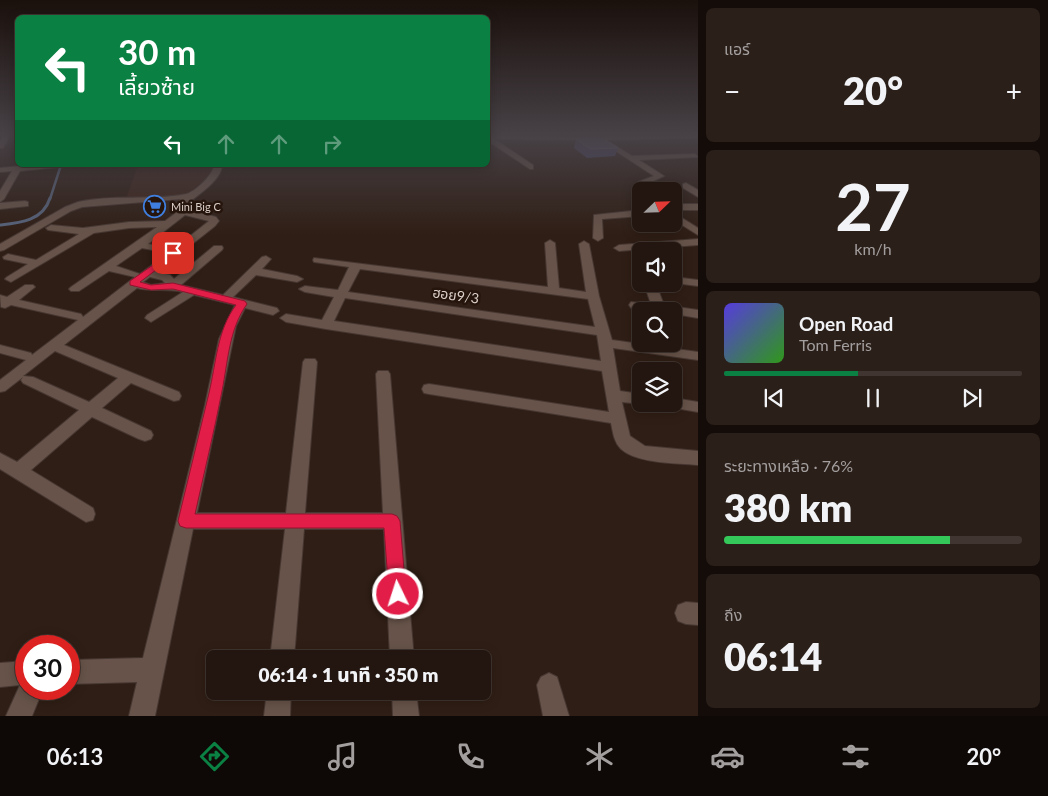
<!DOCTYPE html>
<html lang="th">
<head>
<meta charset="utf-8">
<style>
  :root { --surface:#231610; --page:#2b1f19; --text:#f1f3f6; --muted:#a39f9f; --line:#403530; --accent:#0b8043 }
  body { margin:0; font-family:Lato,"Noto Sans Thai",sans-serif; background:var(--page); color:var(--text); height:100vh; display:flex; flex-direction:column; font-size:19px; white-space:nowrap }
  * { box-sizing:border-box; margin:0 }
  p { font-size:16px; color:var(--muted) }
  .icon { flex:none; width:28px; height:28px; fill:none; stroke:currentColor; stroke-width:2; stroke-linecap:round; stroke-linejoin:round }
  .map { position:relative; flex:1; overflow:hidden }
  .side { display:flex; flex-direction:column; gap:8px; padding:8px; background:#130c09; width:350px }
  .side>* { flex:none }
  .banner { position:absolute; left:15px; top:15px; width:475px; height:152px; border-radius:8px; box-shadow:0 2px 12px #0003,0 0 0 1px var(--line); background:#0b8043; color:#fff; overflow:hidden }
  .needle { width:32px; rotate:67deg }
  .controls { position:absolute; left:632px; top:182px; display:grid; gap:10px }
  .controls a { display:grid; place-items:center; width:50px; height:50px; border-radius:8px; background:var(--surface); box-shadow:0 2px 12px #0003,0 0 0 1px var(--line); font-size:25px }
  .speed { position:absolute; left:15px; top:635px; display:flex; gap:10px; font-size:25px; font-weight:700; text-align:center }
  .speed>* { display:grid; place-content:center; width:65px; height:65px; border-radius:50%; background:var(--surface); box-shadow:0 2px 12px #0003,0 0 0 1px var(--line); line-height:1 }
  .speed .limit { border:8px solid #d22; background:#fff; color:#111 }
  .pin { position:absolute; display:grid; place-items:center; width:42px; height:42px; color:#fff; margin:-21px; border-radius:10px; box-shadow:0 2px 8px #0006 }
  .me { position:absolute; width:55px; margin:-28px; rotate:356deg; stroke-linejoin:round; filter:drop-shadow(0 0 4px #0008) }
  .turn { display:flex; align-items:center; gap:18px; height:105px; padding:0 20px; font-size:22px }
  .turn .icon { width:65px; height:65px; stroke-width:2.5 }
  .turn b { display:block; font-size:35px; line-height:42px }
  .lanes { display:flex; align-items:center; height:48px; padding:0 20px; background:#0003; justify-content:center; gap:25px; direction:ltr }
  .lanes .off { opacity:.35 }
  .big { font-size:38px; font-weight:800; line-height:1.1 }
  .side .widget { flex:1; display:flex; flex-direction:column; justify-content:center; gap:8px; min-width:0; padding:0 18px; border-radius:8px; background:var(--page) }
  .side .dial { align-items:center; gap:0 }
  .dial b { font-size:65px; line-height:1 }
  .song { display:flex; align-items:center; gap:15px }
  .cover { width:60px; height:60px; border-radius:8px; background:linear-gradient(135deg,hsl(250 70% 55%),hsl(110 70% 35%)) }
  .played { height:5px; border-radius:2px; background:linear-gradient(90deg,var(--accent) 45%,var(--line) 45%) }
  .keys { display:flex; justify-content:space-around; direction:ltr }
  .heat { display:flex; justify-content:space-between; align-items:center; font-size:28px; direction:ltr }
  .charge { height:8px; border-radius:4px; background:linear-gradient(90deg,#34c759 76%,var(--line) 0) }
  .trip { position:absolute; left:206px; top:650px; width:285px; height:50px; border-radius:8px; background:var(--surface); box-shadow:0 2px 12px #0003,0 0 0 1px var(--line); font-weight:800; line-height:50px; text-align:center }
  .tabs { display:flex; height:80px; justify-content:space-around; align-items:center; background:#0e0906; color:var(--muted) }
  .tabs .icon { width:35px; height:35px }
  .tabs .active { color:var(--accent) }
  .tabs b { font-size:22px; color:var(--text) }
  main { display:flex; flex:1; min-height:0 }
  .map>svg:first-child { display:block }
</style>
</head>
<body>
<main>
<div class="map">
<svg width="698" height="716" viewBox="0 0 698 716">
  <rect width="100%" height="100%" fill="#2f1e15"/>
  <!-- built -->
  <polygon fill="#3c241a" points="138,165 213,165 211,175 188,194 126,199"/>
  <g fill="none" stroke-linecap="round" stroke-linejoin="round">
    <!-- stream-far1 -->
    <polyline stroke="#57637b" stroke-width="2.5" points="50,199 61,165"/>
    <!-- stream -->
    <path stroke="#57637b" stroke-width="3" d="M0,225c20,-2 43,-4 50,-27"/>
    <defs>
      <g id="minor">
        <polygon points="4,135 10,135 3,148 0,148 0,141"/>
        <polygon points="488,135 570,137 698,135 698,138 606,140 632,156 695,154 698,157 639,160 664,176 645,185 647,191 641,191 641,193 639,191 638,182 654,176 599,140 494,139 533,165 533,169 530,169 488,141"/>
        <polygon points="32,165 64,165 60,167 20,171 4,199 0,202 0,191 12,171 0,172 0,168"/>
        <path d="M214,165h8c0,16 -29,33 -40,43l34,9 3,4 -4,5 -58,46 13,3 4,4 40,-33h8l1,2 -1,2 -41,35 42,10 39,-38 4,-1 5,3 -9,10 35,7 6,3 -6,3 -41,-7 -23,22 44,11 2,3 -6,4 -28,-7 -9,18 -39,187h89l17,-151 2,-3h10l2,3 -12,151h78l-7,-139 2,-3h10l2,3 24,285h-24l-6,-130h-80l-10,130h-24l15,-130h-92l-38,187h-26l8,-34 -68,2v-24l74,-2 62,-253 14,-66 16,-34 -41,-10 -43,27 -6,-4 2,-3 36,-23c-16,-4 -31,0 -46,-4l-73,57 115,47 2,4 -2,4 -5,1 -43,-18 -29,25 49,23 2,4 -2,4 -6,2 -6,-2 -47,-22 -61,53 62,38 2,6 -2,6 -7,2 -86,-53v-16l17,9 62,-52 -56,-27 -2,-3 2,-3 -18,14 -5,1v-12l26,-20 -26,-7v-8l31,8 1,2 46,-35 -67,-15 -6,3 -4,-1 -1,-12 7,2 18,-12h8l2,2 -16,13 62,14 2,3 52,-40 -26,-6 -30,20h-8l-2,-2 2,-2 86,-60 -28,1 -35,5 -83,49 -6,-3 2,-2 21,-13 -24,-5 -1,-2 5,-3 28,6 43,-26 -31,-4 -2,-2 5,-3 32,3 46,-6 36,-1 12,-9 -5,-5 9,-8 -99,8 -11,4 -67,39 -4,1v-7l65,-37 13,-5c35,-8 73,-1 108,-8 9,-2 28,-20 28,-29zM185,215l24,6 -38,30 -1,-3 -22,-4zM142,248l26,5 -28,21 -24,-8zM150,277l12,3 3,3 -14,2 -8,-3zM55,351l63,27 -29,24 -56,-25 -10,-1z"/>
        <polygon points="686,183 698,190 698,197 683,188 683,184"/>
        <polygon points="25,201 28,202 28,206 0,209 0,203"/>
        <rect x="674" y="204" width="24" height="6"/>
        <polygon points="641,210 641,216 602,219 603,238 598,241 593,238 594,215"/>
        <polygon points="674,213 698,228 698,235 674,220"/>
        <polygon points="698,239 698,245 619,251 614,248 619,245"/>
        <path d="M550,240l5,3 4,45 27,4 -7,-48 5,-3 5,3 10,52 13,44 86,12v8l-85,-12 7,43 21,3v10h2h-2l-19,-2 8,34 15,10 53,5v14c-21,-2 -60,-1 -77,-16 -7,-7 -8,-16 -10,-26l-182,-29 -5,-1 -2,-4 2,-4 5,-1 180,28 -7,-41 -276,-42 -40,-7 -6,-4 6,-4 36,6 12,-23 -29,-5 -6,-3 6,-3 33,4 11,-23 -35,-5 -1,-2 1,-2 234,29 -3,-44zM360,269l228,30 7,28 -247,-35zM345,298l252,37 4,26 -267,-40z"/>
        <polygon points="674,277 698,280 698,286 674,283"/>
        <polygon points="644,284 656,284 664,305 698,310 698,318 674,314 674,311 653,311 631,308 629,305 631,302 651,304"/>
        <polygon points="674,398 698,402 698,412 669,407 667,404 674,404"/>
        <polygon points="686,602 698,603 698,625 686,624 678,621 675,613 678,605"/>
        <polygon points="26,661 26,689 43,689 32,716 6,716 20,685 0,687 0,663"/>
        <polygon points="549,673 557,677 569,716 543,716 537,685 541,677"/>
        <polygon points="267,691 291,691 290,716 264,716"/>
        <polygon points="392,691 416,691 419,716 393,716"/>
      </g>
    </defs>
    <!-- minor casing -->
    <use href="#minor" stroke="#463732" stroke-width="2"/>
    <!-- minor -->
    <use href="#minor" fill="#675349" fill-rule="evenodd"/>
  </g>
  <!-- wall -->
  <polygon fill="#48486f" points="578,138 618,148 615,156 587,158 574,148 576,139 578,139"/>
  <!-- building -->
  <polygon fill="#585778" stroke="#6c6a85" points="601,137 618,148 590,149 576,139 580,139 578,138"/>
  <!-- sky -->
  <linearGradient id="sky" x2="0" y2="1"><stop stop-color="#1a100c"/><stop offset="0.57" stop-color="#474146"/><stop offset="1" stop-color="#474146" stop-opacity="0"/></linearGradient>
  <rect width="698" height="235" fill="url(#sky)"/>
  <!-- route -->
  <path fill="#e11d48" stroke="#92132f" d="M173,251l3,1v3l-36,27 11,3 22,-2 72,18 2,3c-18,25 -19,57 -25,87 -8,41 -18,82 -27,123h197l5,2 3,5 6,73 -2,6 -6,2 -7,-2 -2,-6 -5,-66h-198l-6,-2 -2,-5c10,-43 21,-85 31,-128 7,-29 8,-63 27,-88l-63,-16 -22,1 -21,-5v-4z"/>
  <!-- icons -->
  <defs>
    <symbol id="supermarket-ring" viewBox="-11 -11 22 22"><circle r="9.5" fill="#25150c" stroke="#3f7fe0" stroke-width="1.5"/><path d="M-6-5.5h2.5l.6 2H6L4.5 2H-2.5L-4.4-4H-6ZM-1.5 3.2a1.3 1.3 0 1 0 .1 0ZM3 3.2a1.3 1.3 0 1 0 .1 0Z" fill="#3f7fe0"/></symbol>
  </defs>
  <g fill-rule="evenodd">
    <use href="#supermarket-ring" x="142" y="194" width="25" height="25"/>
  </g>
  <g text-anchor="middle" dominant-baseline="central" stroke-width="5" stroke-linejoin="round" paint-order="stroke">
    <!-- far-poi labels -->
    <g font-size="11" fill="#dbcfc9" stroke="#25150c" text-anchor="start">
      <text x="171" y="206">Mini Big C</text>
    </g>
    <!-- street labels -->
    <g font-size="14" fill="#dbcfc9" stroke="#25150c">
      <text transform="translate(456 295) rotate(8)">ฮอย9/3</text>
    </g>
  </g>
</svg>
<div class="controls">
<a><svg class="needle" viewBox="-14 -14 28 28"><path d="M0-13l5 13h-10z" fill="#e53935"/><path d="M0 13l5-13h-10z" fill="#a39f9f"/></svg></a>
<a><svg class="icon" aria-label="sound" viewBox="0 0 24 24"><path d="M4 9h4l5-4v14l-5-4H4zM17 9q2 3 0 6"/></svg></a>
<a><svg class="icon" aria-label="search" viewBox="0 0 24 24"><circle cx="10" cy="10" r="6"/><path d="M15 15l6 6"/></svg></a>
<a><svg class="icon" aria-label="layers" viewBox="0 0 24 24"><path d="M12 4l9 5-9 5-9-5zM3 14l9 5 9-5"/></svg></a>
</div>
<div class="speed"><div class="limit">30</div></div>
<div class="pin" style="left:173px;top:253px;background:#d93025"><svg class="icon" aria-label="arrive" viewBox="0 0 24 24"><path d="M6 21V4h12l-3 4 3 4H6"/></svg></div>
<svg class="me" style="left:398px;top:594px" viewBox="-20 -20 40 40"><circle r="17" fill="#e11d48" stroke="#fff" stroke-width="3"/><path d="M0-11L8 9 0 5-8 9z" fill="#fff"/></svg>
<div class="trip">06:14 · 1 นาที · 350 m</div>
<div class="banner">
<div class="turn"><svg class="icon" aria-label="left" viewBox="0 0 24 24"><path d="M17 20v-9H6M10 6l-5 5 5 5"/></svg><div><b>30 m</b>เลี้ยวซ้าย</div></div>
<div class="lanes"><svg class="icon" aria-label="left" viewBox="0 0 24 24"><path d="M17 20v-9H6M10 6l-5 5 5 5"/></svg><svg class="icon off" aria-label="ahead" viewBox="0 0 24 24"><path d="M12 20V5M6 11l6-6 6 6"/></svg><svg class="icon off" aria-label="ahead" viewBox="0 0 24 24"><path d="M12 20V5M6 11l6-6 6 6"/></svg><svg class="icon off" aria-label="right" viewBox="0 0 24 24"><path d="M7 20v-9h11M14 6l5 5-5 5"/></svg></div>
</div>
</div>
<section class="side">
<div class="widget"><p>แอร์</p>
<div class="heat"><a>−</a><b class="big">20°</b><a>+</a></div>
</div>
<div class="widget dial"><b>27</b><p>km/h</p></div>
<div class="widget">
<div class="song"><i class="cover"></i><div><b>Open Road</b><p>Tom Ferris</p></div></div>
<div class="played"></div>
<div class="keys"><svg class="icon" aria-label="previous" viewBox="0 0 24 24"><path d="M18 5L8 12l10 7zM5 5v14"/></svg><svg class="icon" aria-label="pause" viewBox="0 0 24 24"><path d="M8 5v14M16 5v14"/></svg><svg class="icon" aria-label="next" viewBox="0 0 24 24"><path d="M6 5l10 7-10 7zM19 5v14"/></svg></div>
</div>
<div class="widget"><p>ระยะทางเหลือ · 76%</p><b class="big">380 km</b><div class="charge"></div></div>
<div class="widget"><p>ถึง</p><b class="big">06:14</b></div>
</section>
</main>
<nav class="tabs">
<b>06:13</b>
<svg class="icon active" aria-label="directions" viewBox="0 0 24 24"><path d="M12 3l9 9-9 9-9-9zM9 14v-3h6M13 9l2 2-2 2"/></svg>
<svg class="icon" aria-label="music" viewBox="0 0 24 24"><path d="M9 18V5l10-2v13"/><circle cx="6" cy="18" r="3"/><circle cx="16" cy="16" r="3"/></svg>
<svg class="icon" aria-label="phone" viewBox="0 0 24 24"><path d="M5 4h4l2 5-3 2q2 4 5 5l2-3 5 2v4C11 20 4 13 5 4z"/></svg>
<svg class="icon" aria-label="climate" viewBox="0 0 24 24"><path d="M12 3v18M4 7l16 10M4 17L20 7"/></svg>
<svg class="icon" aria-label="car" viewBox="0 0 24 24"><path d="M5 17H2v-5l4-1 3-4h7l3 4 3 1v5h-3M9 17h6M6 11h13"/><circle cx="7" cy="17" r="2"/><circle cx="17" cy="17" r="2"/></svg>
<svg class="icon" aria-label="filters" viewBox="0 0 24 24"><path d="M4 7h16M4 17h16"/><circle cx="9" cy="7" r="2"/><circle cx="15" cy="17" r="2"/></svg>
<b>20°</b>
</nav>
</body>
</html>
